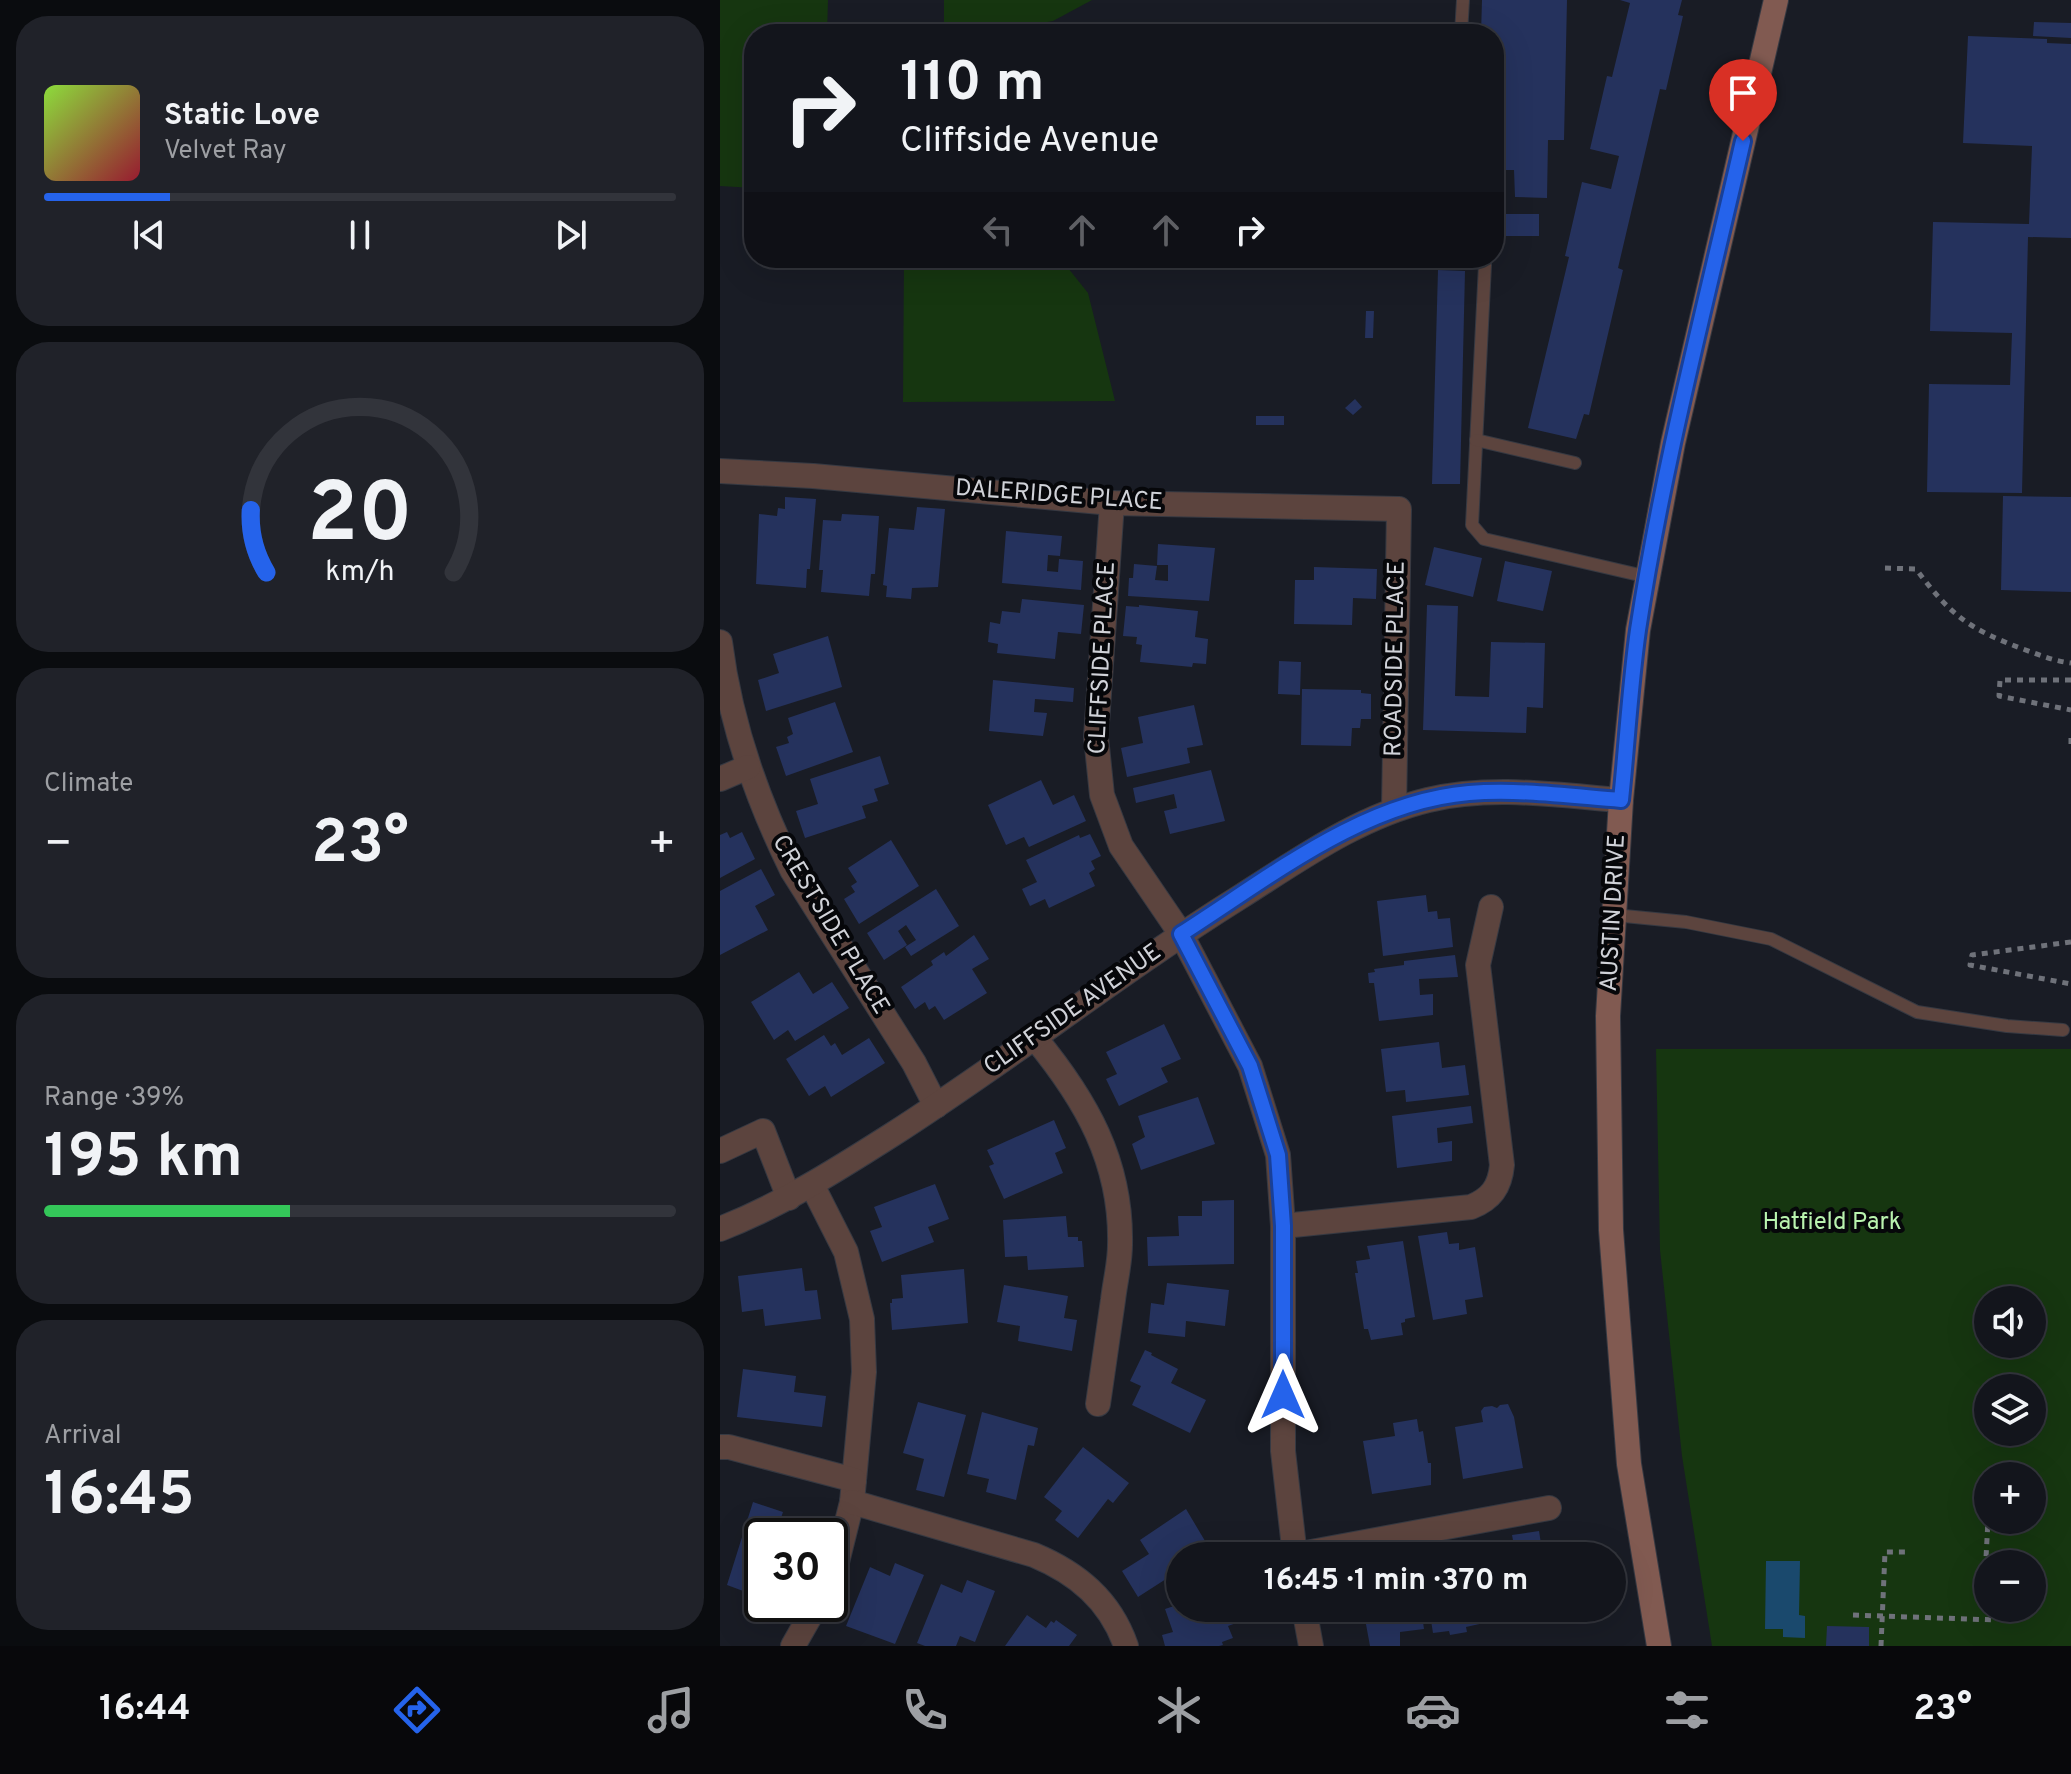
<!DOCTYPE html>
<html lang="en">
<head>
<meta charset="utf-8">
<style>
  :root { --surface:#13151c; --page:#202229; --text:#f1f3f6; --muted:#9d9fa3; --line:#32343b; --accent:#2563eb }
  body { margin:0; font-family:Overpass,sans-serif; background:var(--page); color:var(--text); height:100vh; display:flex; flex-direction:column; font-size:30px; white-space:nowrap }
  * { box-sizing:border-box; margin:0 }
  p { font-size:26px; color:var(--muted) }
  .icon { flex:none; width:44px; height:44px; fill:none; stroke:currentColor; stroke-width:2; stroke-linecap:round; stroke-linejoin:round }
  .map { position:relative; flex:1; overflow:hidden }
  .sheet { display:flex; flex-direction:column; gap:16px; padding:16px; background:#0a0c0f; width:720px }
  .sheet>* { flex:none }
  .top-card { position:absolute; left:24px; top:24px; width:760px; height:244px; border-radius:32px; box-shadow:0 8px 32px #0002,0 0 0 2px var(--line); background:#13151c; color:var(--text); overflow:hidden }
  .fabs { position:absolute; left:1254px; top:1286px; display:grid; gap:16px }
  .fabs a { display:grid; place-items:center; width:72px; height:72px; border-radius:50%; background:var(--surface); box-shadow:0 8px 32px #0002,0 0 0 2px var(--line); font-size:40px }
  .speed { position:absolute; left:24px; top:1518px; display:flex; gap:16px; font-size:40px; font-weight:700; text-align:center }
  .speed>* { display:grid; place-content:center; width:104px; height:104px; border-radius:50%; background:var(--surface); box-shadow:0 8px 32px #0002,0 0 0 2px var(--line); line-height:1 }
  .speed .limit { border:4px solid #111; border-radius:12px; background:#fff; color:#111 }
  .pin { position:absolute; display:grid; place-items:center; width:68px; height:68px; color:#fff; margin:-82px -34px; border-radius:50% 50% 50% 0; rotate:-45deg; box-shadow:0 0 8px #0007 }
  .pin .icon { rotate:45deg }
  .me { position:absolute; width:88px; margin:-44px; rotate:0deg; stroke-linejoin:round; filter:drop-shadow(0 0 6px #0008) }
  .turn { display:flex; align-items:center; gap:28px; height:168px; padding:0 24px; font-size:36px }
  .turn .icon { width:104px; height:104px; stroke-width:2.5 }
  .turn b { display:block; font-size:56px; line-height:68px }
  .lanes { display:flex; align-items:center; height:76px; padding:0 24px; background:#0003; justify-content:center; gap:40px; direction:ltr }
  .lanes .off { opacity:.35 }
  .big { font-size:60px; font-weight:700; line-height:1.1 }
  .sheet .card { flex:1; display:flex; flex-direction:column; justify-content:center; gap:12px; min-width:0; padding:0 28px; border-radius:32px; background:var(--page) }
  .sheet .dial { align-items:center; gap:0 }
  .dial svg { height:208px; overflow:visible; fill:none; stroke:var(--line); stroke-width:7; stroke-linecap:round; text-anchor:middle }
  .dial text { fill:var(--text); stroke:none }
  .song { display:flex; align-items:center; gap:24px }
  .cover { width:96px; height:96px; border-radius:12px; background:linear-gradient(135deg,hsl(90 70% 55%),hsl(350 70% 35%)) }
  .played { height:8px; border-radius:4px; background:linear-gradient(90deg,var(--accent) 20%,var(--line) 20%) }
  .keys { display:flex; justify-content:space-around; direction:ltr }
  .heat { display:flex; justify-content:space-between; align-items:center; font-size:44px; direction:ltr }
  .charge { height:12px; border-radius:6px; background:linear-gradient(90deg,#34c759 39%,var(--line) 0) }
  .trip { position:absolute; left:446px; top:1542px; width:460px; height:80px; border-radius:40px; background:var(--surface); box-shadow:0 8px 32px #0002,0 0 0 2px var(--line); font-weight:700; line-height:80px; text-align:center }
  .tab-bar { display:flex; height:128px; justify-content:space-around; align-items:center; background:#08080b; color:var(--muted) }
  .tab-bar .icon { width:56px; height:56px }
  .tab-bar .on { color:var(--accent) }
  .tab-bar b { font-size:36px; color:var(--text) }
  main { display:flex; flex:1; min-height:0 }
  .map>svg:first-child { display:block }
</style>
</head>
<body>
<main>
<section class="sheet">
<div class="card">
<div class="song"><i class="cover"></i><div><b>Static Love</b><p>Velvet Ray</p></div></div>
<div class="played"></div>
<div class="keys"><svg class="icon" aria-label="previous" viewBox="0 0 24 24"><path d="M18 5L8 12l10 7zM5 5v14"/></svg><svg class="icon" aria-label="pause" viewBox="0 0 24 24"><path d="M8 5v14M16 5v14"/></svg><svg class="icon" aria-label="next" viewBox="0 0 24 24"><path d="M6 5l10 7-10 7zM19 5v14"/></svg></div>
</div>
<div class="card dial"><svg viewBox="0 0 100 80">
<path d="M14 69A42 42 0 1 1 86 69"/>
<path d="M14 69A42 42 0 0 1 8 45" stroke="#2563eb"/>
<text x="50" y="56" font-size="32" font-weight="700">20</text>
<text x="50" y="72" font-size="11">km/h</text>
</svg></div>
<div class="card"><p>Climate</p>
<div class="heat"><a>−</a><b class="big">23°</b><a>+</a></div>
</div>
<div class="card"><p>Range · 39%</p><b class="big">195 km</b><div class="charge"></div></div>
<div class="card"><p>Arrival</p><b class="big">16:45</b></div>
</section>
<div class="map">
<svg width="1351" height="1646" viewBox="0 0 1351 1646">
  <rect width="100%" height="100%" fill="#191c25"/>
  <!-- green -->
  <g fill="#163610" fill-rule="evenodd">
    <polygon points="0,0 108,0 107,34 34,34 34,188 0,186"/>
    <polygon points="224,0 372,0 333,21 288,29 224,23"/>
    <polygon points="184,258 340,258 368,293 395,401 183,402"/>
    <path d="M936,1049h415v597h-359l-30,-190 -22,-206zM1268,1300h44v44h-44zM1268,1388h44v44h-44zM1268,1476h44v44h-44zM1268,1564h44v44h-44z"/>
  </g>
  <!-- water -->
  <polygon fill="#1a496d" points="1046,1561 1080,1561 1079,1615 1085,1616 1085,1638 1063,1637 1063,1629 1045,1629"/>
  <!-- building -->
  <g fill="#25325d">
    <polygon points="762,0 847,0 844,140 828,140 827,198 795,197 794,170 785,170 785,197 774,197 774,34 761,34"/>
    <polygon points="900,0 962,0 958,15 963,16 946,90 940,89 898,268 903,270 869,415 864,414 856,439 808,428 849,257 845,256 862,182 891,189 899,156 870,149 887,76 892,77 910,3"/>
    <polygon points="1314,22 1351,23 1351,38 1313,36"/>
    <polygon points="1248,36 1327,39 1327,43 1351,44 1351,238 1308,237 1302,493 1207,492 1209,384 1290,385 1292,333 1210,331 1213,222 1309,224 1312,146 1243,143"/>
    <rect x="781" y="214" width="38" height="22"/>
    <polygon points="718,270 745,271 740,484 712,484"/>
    <polygon points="646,311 654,311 653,338 645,338"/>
    <polygon points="635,399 642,407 633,415 625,408"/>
    <rect x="536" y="416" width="28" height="9"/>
    <polygon points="1283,496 1351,497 1351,592 1281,590"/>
    <polygon points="65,497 96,499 90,569 87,569 86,588 36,584 39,514 57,516 58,508 65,509"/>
    <polygon points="197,507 225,509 218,587 192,588 191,599 166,597 167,586 163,585 169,528 194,530"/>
    <polygon points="122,514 159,516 155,574 151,574 149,596 101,592 103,570 99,570 103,520 121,521"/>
    <polygon points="286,531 342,536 340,556 328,555 327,571 338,572 339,559 363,561 361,590 282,583"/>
    <polygon points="438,544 495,548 489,601 408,596 409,578 413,578 414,564 437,566 435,580 448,581 448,565 437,565"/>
    <polygon points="714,547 762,558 753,597 705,585"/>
    <polygon points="785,561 832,571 823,611 777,601"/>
    <polygon points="594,567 657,569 656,599 633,598 632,625 574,624 575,580 594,580"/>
    <polygon points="302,599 364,605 361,634 338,632 335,659 277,653 278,644 268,642 270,622 280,624 282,611 300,613"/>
    <polygon points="419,605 478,611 475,637 488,639 486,664 473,663 472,667 420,662 422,645 416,644 417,637 403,636 406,606 419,607"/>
    <polygon points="707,605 738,606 735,696 769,697 771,642 825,643 823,708 807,707 806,733 703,730"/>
    <polygon points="108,636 122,687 46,711 38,680 59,673 53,654"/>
    <polygon points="559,661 581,662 580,695 558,694"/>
    <polygon points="273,680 354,688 353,702 315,699 314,712 327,713 323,736 269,731"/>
    <polygon points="582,689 641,690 641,693 651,694 651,719 641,719 640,728 632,728 631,746 581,745"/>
    <polygon points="115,702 133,752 66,776 56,747 69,743 67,737 73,734 68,718"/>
    <polygon points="474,705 483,745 467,748 470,763 407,777 401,748 423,743 418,717"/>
    <polygon points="160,756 169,784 154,789 158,801 142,806 146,818 85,838 76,811 98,804 90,779"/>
    <polygon points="491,770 505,821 450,834 444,811 457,808 454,794 416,803 413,788"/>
    <polygon points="321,780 333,805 354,795 366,821 309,847 304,837 286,845 268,805"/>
    <polygon points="7,832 10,838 22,832 35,859 0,878 0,835"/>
    <polygon points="370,834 381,856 371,861 375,869 369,873 375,886 329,908 325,899 310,906 302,889 317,882 306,860 359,835 360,838"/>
    <polygon points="171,840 199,886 139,924 124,899 135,892 131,886 137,882 128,868"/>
    <polygon points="41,869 55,895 35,906 48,930 0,955 0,891"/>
    <polygon points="216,889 239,926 191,956 185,947 196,940 186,925 178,931 187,945 164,960 147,933"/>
    <polygon points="706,895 708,912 717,911 718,919 730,918 733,947 663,956 657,901"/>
    <polygon points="254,935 269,959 252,969 267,993 224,1020 215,1006 209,1010 205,1002 195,1009 181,987 213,965 211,961 224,952 226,956"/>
    <polygon points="735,955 738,977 699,979 700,995 713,994 713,1015 659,1021 654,983 649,983 648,973 655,972 654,969 684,965 684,961"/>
    <polygon points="79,972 93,994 112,982 129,1008 75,1041 68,1030 54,1040 31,1002"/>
    <polygon points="444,1024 461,1059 441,1068 448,1082 399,1106 386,1079 397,1074 386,1052"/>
    <polygon points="104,1035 111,1046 115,1043 122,1055 149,1038 165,1063 111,1097 105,1086 89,1096 66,1059"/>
    <polygon points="719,1042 722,1068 745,1065 749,1095 686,1102 685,1090 666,1092 661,1049"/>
    <polygon points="478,1097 495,1144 421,1170 412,1144 425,1137 418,1116"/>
    <polygon points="751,1106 753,1123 717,1128 718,1143 732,1141 732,1161 677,1168 672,1116"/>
    <polygon points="334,1120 346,1148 335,1153 343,1173 284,1199 269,1166 274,1164 267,1150"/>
    <polygon points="215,1184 229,1219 208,1227 214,1242 162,1262 150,1231 162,1227 154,1207"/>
    <polygon points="514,1200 514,1264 428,1266 427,1237 459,1236 458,1216 482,1216 482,1201"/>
    <polygon points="346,1216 348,1237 358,1237 358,1241 362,1241 364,1267 308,1270 307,1256 285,1257 283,1220"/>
    <polygon points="727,1232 729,1244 739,1243 739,1250 755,1247 763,1297 745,1300 747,1314 713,1320 698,1236"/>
    <polygon points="683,1241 695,1317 685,1319 685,1322 681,1323 683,1335 651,1340 648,1329 644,1329 635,1273 638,1273 636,1261 650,1259 647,1246"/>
    <polygon points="82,1268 85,1291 97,1290 101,1319 45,1326 43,1309 22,1312 18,1276"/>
    <polygon points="244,1269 248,1323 172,1330 170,1303 172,1303 172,1299 183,1298 181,1275"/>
    <polygon points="447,1283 509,1290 505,1326 466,1321 465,1337 428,1333 431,1303 444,1305"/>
    <polygon points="284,1285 348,1296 344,1318 357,1320 352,1351 298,1341 300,1326 277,1322"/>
    <polygon points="425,1350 432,1353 431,1355 458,1369 451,1383 486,1400 470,1433 412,1405 421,1386 410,1381"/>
    <polygon points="23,1369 76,1376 74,1392 106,1396 102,1427 17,1417"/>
    <polygon points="198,1402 246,1415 224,1497 196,1490 204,1459 183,1453"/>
    <polygon points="788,1404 794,1417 803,1468 743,1479 735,1427 763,1422 761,1411 764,1407 772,1406 777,1408 780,1405"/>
    <polygon points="262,1412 318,1428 314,1446 308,1445 296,1500 266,1492 269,1479 247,1474"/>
    <polygon points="697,1419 699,1432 703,1431 708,1463 711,1463 711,1485 652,1494 643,1441 675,1436 673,1423"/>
    <polygon points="363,1447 409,1483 393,1503 388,1499 358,1538 335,1520 342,1511 324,1497"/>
    <polygon points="33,1502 63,1512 55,1536 42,1536 42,1598 7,1585"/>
    <polygon points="466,1509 491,1551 483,1556 460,1556 460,1570 418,1597 402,1571 429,1554 420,1540"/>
    <polygon points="819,1531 823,1556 796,1556 792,1535"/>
    <polygon points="752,1543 754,1556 738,1556 737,1545"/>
    <polygon points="734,1545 736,1556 720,1556 719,1548"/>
    <polygon points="175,1563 204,1575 175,1644 126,1626 150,1567 170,1576"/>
    <polygon points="247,1580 275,1591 255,1642 240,1636 236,1646 205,1646 197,1643 221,1584 242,1593"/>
    <polygon points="460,1604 460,1608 514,1608 519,1622 508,1626 513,1638 502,1642 503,1645 499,1646 445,1646 442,1635 453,1632 445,1609"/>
    <polygon points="643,1608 701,1608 704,1629 680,1632 680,1646 650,1646"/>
    <polygon points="709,1608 762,1608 764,1623 746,1627 747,1632 730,1635 729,1631 713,1633"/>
    <polygon points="776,1608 820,1608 820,1612 777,1619"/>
    <polygon points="307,1615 326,1628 331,1621 334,1623 336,1620 357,1635 349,1646 285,1646"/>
    <polygon points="1107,1626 1149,1627 1149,1646 1106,1646"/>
  </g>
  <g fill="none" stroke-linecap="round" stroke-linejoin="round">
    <defs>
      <g id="lane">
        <polyline points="741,34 743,0"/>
        <polyline points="761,258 765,265 752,525 764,539 928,577"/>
        <polyline points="756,440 855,463"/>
        <polyline points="894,915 966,922 1051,939 1197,1012 1287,1026 1343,1030"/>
      </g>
      <g id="street">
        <polyline points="0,471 93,476 392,503 679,509 674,810"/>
        <polyline points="392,503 376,737 382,795 401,846 461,934 530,1066 558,1155 563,1226 563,1451 575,1556"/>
        <path d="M0,642c10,81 36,155 72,228l122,193 22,43"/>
        <polyline points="0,779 28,767"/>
        <path d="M315,1038c51,62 87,124 85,207 0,18 -5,37 -7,55 -5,35 -10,70 -15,104"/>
        <polyline points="0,1151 43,1131 69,1198"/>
        <polyline points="92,1185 126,1252 142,1319 144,1372 132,1502 114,1574 110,1582"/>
        <path d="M563,1226l188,-19c20,-8 29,-20 31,-42l-24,-200 13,-58"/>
        <path d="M0,1229c61,-24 115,-58 170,-93 119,-76 230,-164 350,-239 60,-38 118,-80 188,-97 63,-15 128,-5 193,0"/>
        <polyline points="0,1447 9,1447 134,1480"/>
        <path d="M132,1502l182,53c43,18 76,45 92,91"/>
        <polyline points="575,1555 829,1508"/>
        <polyline points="584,1608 591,1646"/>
        <polyline points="73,1646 97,1604"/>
      </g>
      <polyline id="secondary" points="939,1646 909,1464 891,1230 888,1016 901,800 918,630 953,443 1056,0"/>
    </defs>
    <!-- lane casing -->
    <use href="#lane" stroke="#363942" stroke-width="14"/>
    <!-- street casing -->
    <use href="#street" stroke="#363942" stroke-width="26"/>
    <!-- secondary casing -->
    <use href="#secondary" stroke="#363942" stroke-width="26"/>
    <!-- path -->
    <g stroke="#6f727a" stroke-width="5" stroke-dasharray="6 6" stroke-linecap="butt">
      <path d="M1165,568l31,1c35,47 53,60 107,80 16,6 31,12 48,14"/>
      <polyline points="1351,680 1280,680 1279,696 1351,710"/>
      <polyline points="1351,738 1351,747"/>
      <polyline points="1351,942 1252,955 1250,965 1351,984"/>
      <polyline points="1263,1494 1268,1494"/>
      <polyline points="1268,1577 1265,1577 1268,1520"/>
      <polyline points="1133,1615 1276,1620 1276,1608"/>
      <polyline points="1161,1646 1165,1552 1189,1552"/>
    </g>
    <!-- lane -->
    <use href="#lane" stroke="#5c443e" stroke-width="12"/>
    <!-- street -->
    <use href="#street" stroke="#5c443e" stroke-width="24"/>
    <!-- secondary -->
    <use href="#secondary" stroke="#815a51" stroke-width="24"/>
  </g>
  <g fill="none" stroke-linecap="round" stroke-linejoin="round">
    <defs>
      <path id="route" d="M563,1395v-169l-5,-71 -28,-89 -69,-132c88,-56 181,-132 288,-141 50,-4 101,3 152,7 6,-57 9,-114 17,-170 25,-165 68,-327 105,-489"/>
    </defs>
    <!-- route casing -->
    <use href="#route" stroke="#184099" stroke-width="20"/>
    <!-- route -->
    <use href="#route" stroke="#2563eb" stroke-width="14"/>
  </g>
  <g text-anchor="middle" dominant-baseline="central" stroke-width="8" stroke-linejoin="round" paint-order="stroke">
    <!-- street labels -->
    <g font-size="24" fill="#d0d2d8" stroke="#06070a">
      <text transform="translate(339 496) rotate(4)">DALERIDGE PLACE</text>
      <text transform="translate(383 658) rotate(-87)">CLIFFSIDE PLACE</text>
      <text transform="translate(676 659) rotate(-89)">ROADSIDE PLACE</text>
      <text transform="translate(894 913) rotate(-87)">AUSTIN DRIVE</text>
      <text transform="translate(110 925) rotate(59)">CRESTSIDE PLACE</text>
      <text transform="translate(353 1010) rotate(-35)">CLIFFSIDE AVENUE</text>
    </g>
    <!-- park labels -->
    <g font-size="24" fill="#b9f3af" stroke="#06070a">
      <text x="1112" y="1223">Hatfield Park</text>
    </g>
  </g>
</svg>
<div class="fabs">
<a><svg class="icon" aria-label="sound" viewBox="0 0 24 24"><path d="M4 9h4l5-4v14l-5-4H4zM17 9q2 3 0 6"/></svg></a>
<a><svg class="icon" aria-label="layers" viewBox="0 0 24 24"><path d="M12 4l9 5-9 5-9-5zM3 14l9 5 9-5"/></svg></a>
<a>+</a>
<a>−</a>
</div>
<div class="speed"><div class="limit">30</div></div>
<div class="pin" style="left:1023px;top:141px;background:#d93025"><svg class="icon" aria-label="arrive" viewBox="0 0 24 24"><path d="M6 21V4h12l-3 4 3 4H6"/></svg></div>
<svg class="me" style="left:563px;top:1395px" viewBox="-20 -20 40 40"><path d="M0-17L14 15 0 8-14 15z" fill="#2563eb" stroke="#fff" stroke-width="4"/></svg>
<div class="trip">16:45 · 1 min · 370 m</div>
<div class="top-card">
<div class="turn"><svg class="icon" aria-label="right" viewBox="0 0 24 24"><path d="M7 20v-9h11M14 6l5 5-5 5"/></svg><div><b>110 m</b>Cliffside Avenue</div></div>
<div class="lanes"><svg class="icon off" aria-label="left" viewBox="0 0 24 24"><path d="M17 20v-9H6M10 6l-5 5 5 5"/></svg><svg class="icon off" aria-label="ahead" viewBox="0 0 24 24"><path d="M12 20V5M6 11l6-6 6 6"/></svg><svg class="icon off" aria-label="ahead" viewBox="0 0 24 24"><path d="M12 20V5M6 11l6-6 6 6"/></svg><svg class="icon" aria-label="right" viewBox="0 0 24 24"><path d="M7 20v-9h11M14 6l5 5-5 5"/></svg></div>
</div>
</div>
</main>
<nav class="tab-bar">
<b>16:44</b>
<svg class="icon on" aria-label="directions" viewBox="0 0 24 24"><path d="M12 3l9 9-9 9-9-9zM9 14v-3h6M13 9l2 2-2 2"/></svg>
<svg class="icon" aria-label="music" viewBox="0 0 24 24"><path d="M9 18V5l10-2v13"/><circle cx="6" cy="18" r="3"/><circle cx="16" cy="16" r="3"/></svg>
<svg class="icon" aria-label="phone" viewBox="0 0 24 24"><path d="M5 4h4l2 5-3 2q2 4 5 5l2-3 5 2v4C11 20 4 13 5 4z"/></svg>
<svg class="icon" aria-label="climate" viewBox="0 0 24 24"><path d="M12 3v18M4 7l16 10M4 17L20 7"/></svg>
<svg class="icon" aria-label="car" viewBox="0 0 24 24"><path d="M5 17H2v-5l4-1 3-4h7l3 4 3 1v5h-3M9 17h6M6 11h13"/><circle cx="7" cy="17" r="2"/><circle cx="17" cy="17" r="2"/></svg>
<svg class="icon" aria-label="filters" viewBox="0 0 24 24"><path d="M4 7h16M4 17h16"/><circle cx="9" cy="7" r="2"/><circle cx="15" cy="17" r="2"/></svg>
<b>23°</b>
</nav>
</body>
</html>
